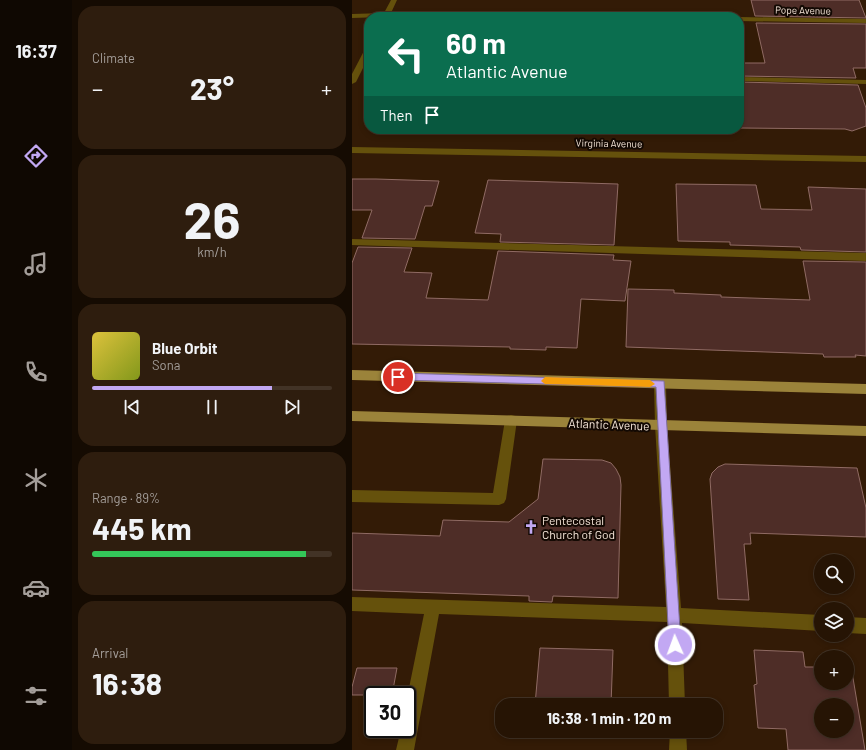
<!DOCTYPE html>
<html lang="en">
<head>
<meta charset="utf-8">
<style>
  :root { --surface:#261404; --page:#2e1d0e; --text:#f1f3f6; --muted:#a49e9a; --line:#423326; --accent:#c2a8f3 }
  body { margin:0; font-family:Barlow,sans-serif; background:var(--page); color:var(--text); height:100vh; display:flex; flex-direction:column; font-size:15px; white-space:nowrap }
  * { box-sizing:border-box; margin:0 }
  p { font-size:13px; color:var(--muted) }
  .icon { flex:none; width:22px; height:22px; fill:none; stroke:currentColor; stroke-width:2; stroke-linecap:round; stroke-linejoin:round }
  .map { position:relative; flex:1; overflow:hidden }
  .side { display:flex; flex-direction:column; gap:6px; padding:6px; background:#150b02; width:280px }
  .side>* { flex:none }
  .hud { position:absolute; left:12px; top:12px; width:380px; height:122px; border-radius:16px; box-shadow:0 2px 6px #0003,0 0 0 1px var(--line); background:#0b6e4f; color:#fff; overflow:hidden }
  .controls { position:absolute; left:462px; top:554px; display:grid; gap:8px }
  .controls a { display:grid; place-items:center; width:40px; height:40px; border-radius:50%; background:var(--surface); box-shadow:0 2px 6px #0003,0 0 0 1px var(--line); font-size:20px }
  .speed { position:absolute; left:12px; top:686px; display:flex; gap:8px; font-size:20px; font-weight:700; text-align:center }
  .speed>* { display:grid; place-content:center; width:52px; height:52px; border-radius:50%; background:var(--surface); box-shadow:0 2px 6px #0003,0 0 0 1px var(--line); line-height:1 }
  .speed .limit { border:2px solid #111; border-radius:6px; background:#fff; color:#111 }
  .pin { position:absolute; display:grid; place-items:center; width:34px; height:34px; color:#fff; margin:-17px; border:2px solid #fff; border-radius:50%; box-shadow:0 1px 4px #0007 }
  .me { position:absolute; width:44px; margin:-22px; rotate:358deg; stroke-linejoin:round; filter:drop-shadow(0 0 3px #0008) }
  .turn { display:flex; align-items:center; gap:14px; height:84px; padding:0 16px; font-size:18px }
  .turn .icon { width:52px; height:52px; stroke-width:2.5 }
  .turn b { display:block; font-size:28px; line-height:34px }
  .then { display:flex; align-items:center; height:38px; padding:0 16px; background:#0003; gap:8px; font-size:15px }
  .big { font-size:30px; font-weight:700; line-height:1.1 }
  .side .card { flex:1; display:flex; flex-direction:column; justify-content:center; gap:6px; min-width:0; padding:0 14px; border-radius:16px; background:var(--page) }
  .side .dial { align-items:center; gap:0 }
  .dial b { font-size:52px; line-height:1 }
  .song { display:flex; align-items:center; gap:12px }
  .cover { width:48px; height:48px; border-radius:6px; background:linear-gradient(135deg,hsl(50 70% 55%),hsl(70 70% 35%)) }
  .played { height:4px; border-radius:2px; background:linear-gradient(90deg,var(--accent) 75%,var(--line) 75%) }
  .keys { display:flex; justify-content:space-around; direction:ltr }
  .heat { display:flex; justify-content:space-between; align-items:center; font-size:22px; direction:ltr }
  .charge { height:6px; border-radius:3px; background:linear-gradient(90deg,#34c759 89%,var(--line) 0) }
  .trip { position:absolute; left:143px; top:698px; width:228px; height:40px; border-radius:16px; background:var(--surface); box-shadow:0 2px 6px #0003,0 0 0 1px var(--line); font-weight:700; line-height:40px; text-align:center }
  main { display:flex; flex:1; min-height:0 }
  .dock { display:flex; flex-direction:column; width:72px; justify-content:space-around; align-items:center; background:#0f0802; color:var(--muted) }
  .dock .icon { width:28px; height:28px }
  .dock .selected { color:var(--accent) }
  .dock b { font-size:18px; color:var(--text) }
  .map>svg:first-child { display:block }
</style>
</head>
<body>
<main>
<nav class="dock">
<b>16:37</b>
<svg class="icon selected" aria-label="directions" viewBox="0 0 24 24"><path d="M12 3l9 9-9 9-9-9zM9 14v-3h6M13 9l2 2-2 2"/></svg>
<svg class="icon" aria-label="music" viewBox="0 0 24 24"><path d="M9 18V5l10-2v13"/><circle cx="6" cy="18" r="3"/><circle cx="16" cy="16" r="3"/></svg>
<svg class="icon" aria-label="phone" viewBox="0 0 24 24"><path d="M5 4h4l2 5-3 2q2 4 5 5l2-3 5 2v4C11 20 4 13 5 4z"/></svg>
<svg class="icon" aria-label="climate" viewBox="0 0 24 24"><path d="M12 3v18M4 7l16 10M4 17L20 7"/></svg>
<svg class="icon" aria-label="car" viewBox="0 0 24 24"><path d="M5 17H2v-5l4-1 3-4h7l3 4 3 1v5h-3M9 17h6M6 11h13"/><circle cx="7" cy="17" r="2"/><circle cx="17" cy="17" r="2"/></svg>
<svg class="icon" aria-label="filters" viewBox="0 0 24 24"><path d="M4 7h16M4 17h16"/><circle cx="9" cy="7" r="2"/><circle cx="15" cy="17" r="2"/></svg>
</nav>
<section class="side">
<div class="card"><p>Climate</p>
<div class="heat"><a>−</a><b class="big">23°</b><a>+</a></div>
</div>
<div class="card dial"><b>26</b><p>km/h</p></div>
<div class="card">
<div class="song"><i class="cover"></i><div><b>Blue Orbit</b><p>Sona</p></div></div>
<div class="played"></div>
<div class="keys"><svg class="icon" aria-label="previous" viewBox="0 0 24 24"><path d="M18 5L8 12l10 7zM5 5v14"/></svg><svg class="icon" aria-label="pause" viewBox="0 0 24 24"><path d="M8 5v14M16 5v14"/></svg><svg class="icon" aria-label="next" viewBox="0 0 24 24"><path d="M6 5l10 7-10 7zM19 5v14"/></svg></div>
</div>
<div class="card"><p>Range · 89%</p><b class="big">445 km</b><div class="charge"></div></div>
<div class="card"><p>Arrival</p><b class="big">16:38</b></div>
</section>
<div class="map">
<svg width="514" height="750" viewBox="0 0 514 750">
  <rect width="100%" height="100%" fill="#331b06"/>
  <!-- building -->
  <g fill="#4e2d27" stroke="#906b64" fill-rule="evenodd">
    <polygon points="399,0 507,0 514,18 403,16"/>
    <polygon points="404,23 514,24 514,68 501,68 504,78 387,76 387,63 413,63"/>
    <polygon points="387,82 506,85 514,108 514,126 500,131 493,129 387,128"/>
    <polygon points="0,179 24,179 87,181 80,206 73,206 63,239 10,238 20,210 0,210"/>
    <polygon points="136,180 266,184 262,245 148,242 149,234 123,233"/>
    <polygon points="324,184 404,185 409,209 460,210 456,187 514,189 514,252 449,250 448,247 378,245 378,242 326,241"/>
    <polygon points="6,247 60,248 52,272 80,273 74,298 136,300 146,251 262,255 261,260 279,261 273,301 229,299 225,348 194,347 194,350 158,349 158,347 0,344 0,263"/>
    <polygon points="451,261 514,262 514,356 503,355 504,357 472,357 471,354 274,347 276,289 322,290 322,293 369,295 369,297 458,300"/>
    <polygon points="191,459 250,460 259,463 264,469 268,477 269,485 266,598 201,596 200,602 177,601 177,596 0,590 0,533 88,536 91,520 157,522 186,499"/>
    <polygon points="373,464 505,468 514,508 514,537 398,533 399,544 392,544 397,600 366,599 358,479 360,473 366,467"/>
    <polygon points="188,648 261,650 259,705 183,705"/>
    <path d="M402,650l49,2 2,15h9l1,4h6v12h26v-11h5l13,78h-77l-2,-21 -28,-1 -4,-43 3,-1zM469,705h26v26h-26z"/>
    <polygon points="5,668 45,668 40,695 0,695 0,687"/>
  </g>
  <g fill="none" stroke-linecap="round" stroke-linejoin="round">
    <!-- minor -->
    <g fill="#65510c" fill-rule="evenodd">
      <polygon points="39,0 45,0 39,13 271,15 275,17 61,16 0,18 0,14 32,13"/>
      <polygon points="386,17 387,17 514,19 514,23 387,21"/>
      <polygon points="14,47 17,47 17,56 4,82 0,84 0,74"/>
      <polygon points="387,77 514,80 514,84 387,81"/>
      <polygon points="0,147 514,156 514,162 0,153"/>
      <polygon points="0,239 514,253 514,261 0,245"/>
      <polygon points="308,379 312,381 314,384 315,425 329,608 469,615 469,631 330,623 333,705 317,705 315,622 87,614 62,750 44,750 49,729 55,729 55,698 72,614 0,611 0,597 314,607 303,425 302,384 304,381"/>
      <polygon points="159,415 163,416 165,420 154,499 152,503 147,505 0,502 0,490 141,493 153,420 155,416"/>
      <polygon points="495,617 514,618 514,634 495,633"/>
      <polygon points="318,731 334,731 335,750 317,750"/>
    </g>
    <!-- major -->
    <g fill="#9b833a" fill-rule="evenodd">
      <polygon points="0,370 514,384 514,394 0,380"/>
      <polygon points="0,411 514,426 514,436 0,421"/>
    </g>
  </g>
  <!-- route -->
  <polygon fill="#c2a8f3" stroke="#7e6d9e" points="46,373 312,381 329,645 327,649 323,651 319,649 317,645 304,387 46,380 42,377"/>
  <!-- slow -->
  <polygon fill="#f59e0b" points="193,377 298,380 303,384 298,387 193,384 189,381"/>
  <!-- icons -->
  <defs>
    <symbol id="church-bare" viewBox="-9 -9 18 18"><path d="M-1.2-6h2.4v3.5h3.3v2.4h-3.3V6h-2.4V-.1h-3.3v-2.4h3.3Z" fill="#c2a8f3" stroke="#130903" stroke-width="2.5" paint-order="stroke"/></symbol>
  </defs>
  <g fill-rule="evenodd">
    <use href="#church-bare" x="169" y="517" width="20" height="20"/>
  </g>
  <g text-anchor="middle" dominant-baseline="central" stroke-width="4" stroke-linejoin="round" paint-order="stroke">
    <!-- far-street labels -->
    <g font-size="10" fill="#f6e6d9" stroke="#130903">
      <text transform="translate(451 10) rotate(1)">Pope Avenue</text>
      <text transform="translate(257 143) rotate(1)">Virginia Avenue</text>
    </g>
    <!-- street labels -->
    <g font-size="12" fill="#f6e6d9" stroke="#130903">
      <text transform="translate(257 424) rotate(2)">Atlantic Avenue</text>
    </g>
    <!-- poi labels -->
    <g font-size="12" fill="#f6e6d9" stroke="#130903" text-anchor="start">
      <text x="190" y="520">Pentecostal<tspan x="190" dy="14">Church of God</tspan></text>
    </g>
  </g>
</svg>
<div class="controls">
<a><svg class="icon" aria-label="search" viewBox="0 0 24 24"><circle cx="10" cy="10" r="6"/><path d="M15 15l6 6"/></svg></a>
<a><svg class="icon" aria-label="layers" viewBox="0 0 24 24"><path d="M12 4l9 5-9 5-9-5zM3 14l9 5 9-5"/></svg></a>
<a>+</a>
<a>−</a>
</div>
<div class="speed"><div class="limit">30</div></div>
<div class="pin" style="left:46px;top:377px;background:#d93025"><svg class="icon" aria-label="arrive" viewBox="0 0 24 24"><path d="M6 21V4h12l-3 4 3 4H6"/></svg></div>
<svg class="me" style="left:323px;top:645px" viewBox="-20 -20 40 40"><circle r="17" fill="#c2a8f3" stroke="#fff" stroke-width="3"/><path d="M0-11L8 9 0 5-8 9z" fill="#fff"/></svg>
<div class="trip">16:38 · 1 min · 120 m</div>
<div class="hud">
<div class="turn"><svg class="icon" aria-label="left" viewBox="0 0 24 24"><path d="M17 20v-9H6M10 6l-5 5 5 5"/></svg><div><b>60 m</b>Atlantic Avenue</div></div>
<div class="then">Then<svg class="icon" aria-label="arrive" viewBox="0 0 24 24"><path d="M6 21V4h12l-3 4 3 4H6"/></svg></div>
</div>
</div>
</main>
</body>
</html>
